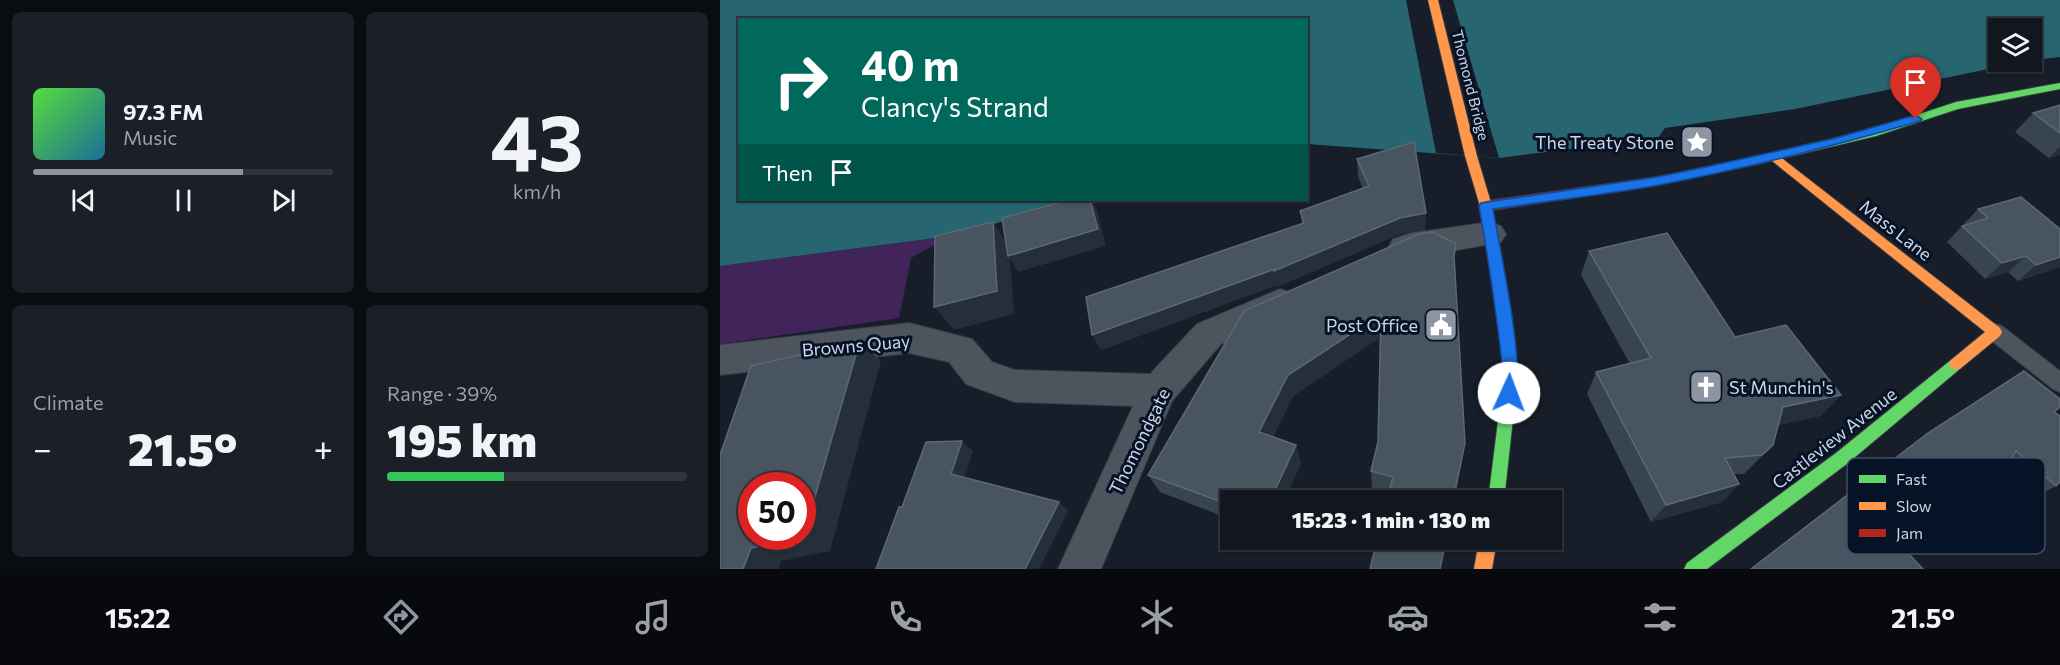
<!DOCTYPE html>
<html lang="en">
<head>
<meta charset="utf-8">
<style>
  :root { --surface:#11161f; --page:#1a1f28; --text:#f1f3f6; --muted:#9c9fa4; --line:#30353d; --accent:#8d95a3 }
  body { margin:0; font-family:Commissioner,sans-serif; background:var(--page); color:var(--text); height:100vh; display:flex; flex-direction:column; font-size:22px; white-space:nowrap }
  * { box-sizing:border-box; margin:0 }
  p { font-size:20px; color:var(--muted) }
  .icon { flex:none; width:33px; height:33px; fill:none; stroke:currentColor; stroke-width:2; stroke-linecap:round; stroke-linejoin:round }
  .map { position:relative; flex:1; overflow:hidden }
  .side { display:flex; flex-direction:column; gap:12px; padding:12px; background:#090c11; width:720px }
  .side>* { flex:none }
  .banner { position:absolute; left:18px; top:18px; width:570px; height:183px; border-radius:0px; box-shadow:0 2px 4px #0004,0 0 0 2px var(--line); background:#00695c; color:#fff; overflow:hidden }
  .fabs { position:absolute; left:1268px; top:18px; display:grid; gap:12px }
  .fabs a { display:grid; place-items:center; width:54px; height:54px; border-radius:0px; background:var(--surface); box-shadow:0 2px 4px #0004,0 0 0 2px var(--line); font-size:30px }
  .speed { position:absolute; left:18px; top:472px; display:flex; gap:12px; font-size:30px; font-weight:700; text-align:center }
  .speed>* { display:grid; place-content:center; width:78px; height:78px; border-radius:50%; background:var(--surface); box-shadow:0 2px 4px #0004,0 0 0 2px var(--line); line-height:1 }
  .speed .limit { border:9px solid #d22; background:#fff; color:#111 }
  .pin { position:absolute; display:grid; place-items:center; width:51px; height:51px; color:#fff; margin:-62px -26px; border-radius:50% 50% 50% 0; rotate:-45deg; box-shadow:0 0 6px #0007 }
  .pin .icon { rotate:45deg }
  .me { position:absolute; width:66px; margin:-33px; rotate:2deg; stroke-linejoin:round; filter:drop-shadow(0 0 4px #0008) }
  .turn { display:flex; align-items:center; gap:21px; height:126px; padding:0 24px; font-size:27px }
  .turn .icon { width:78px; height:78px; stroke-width:2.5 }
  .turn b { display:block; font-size:42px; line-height:51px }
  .then { display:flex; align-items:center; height:57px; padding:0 24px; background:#0003; gap:12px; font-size:22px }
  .big { font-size:45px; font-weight:800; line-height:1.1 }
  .side .tile { flex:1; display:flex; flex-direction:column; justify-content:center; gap:9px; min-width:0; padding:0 21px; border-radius:9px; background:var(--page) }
  .side .dial { align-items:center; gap:0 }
  .dial b { font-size:78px; line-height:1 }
  .song { display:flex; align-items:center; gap:18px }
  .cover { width:72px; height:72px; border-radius:9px; background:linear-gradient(135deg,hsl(110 70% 55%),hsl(200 70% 35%)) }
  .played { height:6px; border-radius:3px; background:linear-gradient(90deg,var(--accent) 70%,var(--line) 70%) }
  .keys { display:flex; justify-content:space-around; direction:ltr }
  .heat { display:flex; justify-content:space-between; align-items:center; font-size:33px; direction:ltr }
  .charge { height:9px; border-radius:4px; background:linear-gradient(90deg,#34c759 39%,var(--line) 0) }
  .side .tiles { flex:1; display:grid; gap:12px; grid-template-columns:repeat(2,1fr) }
  .trip { position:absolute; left:500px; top:490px; width:342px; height:60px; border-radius:0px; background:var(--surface); box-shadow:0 2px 4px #0004,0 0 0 2px var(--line); font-weight:800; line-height:60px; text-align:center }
  .tab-bar { display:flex; height:96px; justify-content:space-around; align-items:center; background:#07090c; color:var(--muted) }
  .tab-bar .icon { width:42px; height:42px }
  .tab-bar .active { color:var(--accent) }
  .tab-bar b { font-size:27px; color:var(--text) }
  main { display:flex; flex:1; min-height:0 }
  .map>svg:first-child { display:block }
</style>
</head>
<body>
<main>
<section class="side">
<div class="tiles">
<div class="tile">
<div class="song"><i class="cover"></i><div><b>97.3 FM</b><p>Music</p></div></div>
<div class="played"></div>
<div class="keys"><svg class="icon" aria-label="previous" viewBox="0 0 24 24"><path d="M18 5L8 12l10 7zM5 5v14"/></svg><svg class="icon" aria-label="pause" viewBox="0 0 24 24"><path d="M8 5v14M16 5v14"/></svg><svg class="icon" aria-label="next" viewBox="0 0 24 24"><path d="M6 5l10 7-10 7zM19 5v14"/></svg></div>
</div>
<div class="tile dial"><b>43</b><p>km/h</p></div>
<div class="tile"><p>Climate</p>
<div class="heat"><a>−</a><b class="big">21.5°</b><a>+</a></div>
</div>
<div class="tile"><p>Range · 39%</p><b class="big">195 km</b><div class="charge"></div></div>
</div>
</section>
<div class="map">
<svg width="1340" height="569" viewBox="0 0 1340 569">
  <rect width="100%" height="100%" fill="#171e29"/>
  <!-- green -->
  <polygon fill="#41255a" points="231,236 191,258 179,318 0,344 0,266"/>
  <!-- water -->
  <polygon fill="#276671" points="0,0 1340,0 1340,57 1311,60 1311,28 1278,28 1278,62 1302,62 1075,109 945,128 938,138 779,158 587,144 586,20 20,20 20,200 359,200 231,236 0,266"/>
  <!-- pier -->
  <polygon fill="#171e29" points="686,0 733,0 779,158 716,153"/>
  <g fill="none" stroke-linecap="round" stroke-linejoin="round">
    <defs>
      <polygon id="lane" points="1275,324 1282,326 1340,371 1340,392 1333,389 1268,338 1266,332 1268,326"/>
      <g id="street">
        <polygon points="770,222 781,226 786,234 781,242 684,260 673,257 668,248 673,239 692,233"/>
        <polygon points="560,289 572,293 577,303 572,313 501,344 452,401 381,569 338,569 413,406 295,402 246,384 229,362 189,353 0,375 0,345 189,323 252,339 272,362 295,370 430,374 477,324"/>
      </g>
      <g id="fast">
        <polygon points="1340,83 1340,89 1238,109 1156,136 1034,165 1028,161 1034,157 1154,129 1236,102"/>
        <polygon points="781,290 786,292 788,296 798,373 784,501 768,501 784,373 774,296 776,292"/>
        <polygon points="1236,358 1241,360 1243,364 1241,368 1128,463 987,569 964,569 967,563 1116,453 1231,360"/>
      </g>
      <g id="slow">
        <polygon points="708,0 718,0 757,156 772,206 788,296 786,300 776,300 774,296 760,206 745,156"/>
        <polygon points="1055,153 1280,328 1282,332 1280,336 1241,368 1236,370 1231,368 1229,364 1231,360 1265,332 1051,160 1049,157"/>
        <polygon points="759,540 777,540 772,569 754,569"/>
      </g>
      <polygon id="jam" points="1034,157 1038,158 1040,161 1038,164 937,185 766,211 760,206 766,201 937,177"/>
    </defs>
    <!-- lane casing -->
    <use href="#lane" stroke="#353a43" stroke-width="2"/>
    <!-- street casing -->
    <use href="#street" stroke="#353a43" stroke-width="2"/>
    <!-- fast casing -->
    <use href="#fast" stroke="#353a43" stroke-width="2"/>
    <!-- slow casing -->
    <use href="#slow" stroke="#353a43" stroke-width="2"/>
    <!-- jam casing -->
    <use href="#jam" stroke="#353a43" stroke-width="2"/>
    <!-- lane -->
    <use href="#lane" fill="#4d545d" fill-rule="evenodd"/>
    <!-- street -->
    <use href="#street" fill="#4d545d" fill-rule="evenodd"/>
    <!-- fast -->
    <use href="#fast" fill="#63d668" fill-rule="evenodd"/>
    <!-- slow -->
    <use href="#slow" fill="#ff974d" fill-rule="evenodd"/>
    <!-- jam -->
    <use href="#jam" fill="#b3261e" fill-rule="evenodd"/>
  </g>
  <!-- wall -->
  <g fill="#384550">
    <polygon points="1340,105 1340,155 1329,158 1295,132 1313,113"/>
    <polygon points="637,159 706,213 705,230 680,234 557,287 557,285 381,350 582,223 580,211 643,189 638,176"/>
    <polygon points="1258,209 1340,229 1340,267 1298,281 1288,272 1265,279 1227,242"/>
    <polygon points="736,244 669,493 652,489 651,471 658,442 660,337 573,396 553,437 576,445 581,464 510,501 510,519 440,492 428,475"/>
    <polygon points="869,251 1015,337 1121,395 1100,416 1058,425 1053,445 1024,474 1014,474 1019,484 1002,502 931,522 867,394 876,372 910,364 861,275"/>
    <polygon points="1334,412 1336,486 1313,498 1281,469 1184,549 1203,569 1031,569 1190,446"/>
  </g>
  <!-- shaded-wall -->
  <g fill="#242f3a">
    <polygon points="1340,147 1340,155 1329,158"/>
    <polygon points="370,200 372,200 377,210 386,246 298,272 290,259 294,314 234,330 214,307 273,222 289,246"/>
    <polygon points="706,213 705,230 680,234 557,287 557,285 381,350 372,335 680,218"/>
    <polygon points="1306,256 1288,272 1265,279 1282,263"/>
    <polygon points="1340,257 1340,267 1298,281 1316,265"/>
    <polygon points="661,314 661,337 573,396 546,452 539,432 568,375"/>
    <polygon points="140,341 161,361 110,551 61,561 59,569 23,569 31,548"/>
    <polygon points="1121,395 1100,416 1044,428 1063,407"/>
    <polygon points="242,441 253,451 243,484 231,474"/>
    <polygon points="576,445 581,464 564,501 550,501"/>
    <polygon points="1019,484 1002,502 931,522 946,505"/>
    <polygon points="339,502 348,511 319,569 305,569"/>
  </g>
  <!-- building -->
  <g fill="#485460" stroke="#5d6875" stroke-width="1.5" fill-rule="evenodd">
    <polygon points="1340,105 1340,133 1313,113"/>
    <polygon points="694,142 706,213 680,218 554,271 555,269 372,335 366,297 584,223 580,211 649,186 637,159"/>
    <polygon points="1301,197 1340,229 1340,257 1316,265 1306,256 1282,263 1242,226 1268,218 1258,209"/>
    <polygon points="349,200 370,200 378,229 288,256 282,218"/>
    <polygon points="273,222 277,291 214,307 215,236"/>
    <polygon points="713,232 736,244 734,256 745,443 733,501 667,501 673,477 651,471 658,442 661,314 568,375 539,432 576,445 550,501 510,501 510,505 428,475 524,311 699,234"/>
    <polygon points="947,233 1015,337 1066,325 1121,395 1063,407 1053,445 1042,455 1005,458 1019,484 946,505 876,372 931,358 869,251"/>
    <path d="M140,341l-57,197 -52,10 -8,21h-23v-114l31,-89zM32,486h50v51h-50z"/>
    <polygon points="1304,371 1340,399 1340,407 1334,412 1340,416 1340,482 1336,486 1296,451 1289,463 1184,549 1203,569 1161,569 1160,568 1159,569 1031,569 1208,433"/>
    <polygon points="242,441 231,474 339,502 305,569 156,569 179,507 182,507 206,442"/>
    <polygon points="657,540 726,540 720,569 650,569"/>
  </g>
  <!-- route -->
  <path fill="#1a73e8" stroke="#114b97" stroke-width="1.5" d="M1196,115l6,4 -2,2c-86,25 -173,47 -261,64 -55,10 -111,16 -166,24 6,36 34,162 21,189l-5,2 -6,-2c-4,-10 0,-25 -1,-36 -6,-53 -14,-104 -23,-156l2,-3 176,-26 49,-10 130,-29z"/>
  <!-- icons -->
  <defs>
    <symbol id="sight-square" viewBox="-11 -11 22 22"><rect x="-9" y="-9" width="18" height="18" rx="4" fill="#8d95a3" stroke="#061327"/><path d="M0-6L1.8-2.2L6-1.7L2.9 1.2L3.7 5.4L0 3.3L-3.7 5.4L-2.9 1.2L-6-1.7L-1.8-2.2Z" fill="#fff"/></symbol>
    <symbol id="civic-square" viewBox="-11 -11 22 22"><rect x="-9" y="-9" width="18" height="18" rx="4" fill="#8d95a3" stroke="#061327"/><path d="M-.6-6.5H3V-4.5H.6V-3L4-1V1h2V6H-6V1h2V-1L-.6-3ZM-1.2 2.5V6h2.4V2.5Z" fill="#fff"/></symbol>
    <symbol id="church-square" viewBox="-11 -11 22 22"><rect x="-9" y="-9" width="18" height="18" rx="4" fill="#8d95a3" stroke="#061327"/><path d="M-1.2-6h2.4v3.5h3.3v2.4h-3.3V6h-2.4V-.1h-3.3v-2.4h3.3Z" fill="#fff"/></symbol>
  </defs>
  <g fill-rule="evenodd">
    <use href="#sight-square" x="958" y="123" width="38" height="38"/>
    <use href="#civic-square" x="702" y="306" width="38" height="38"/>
    <use href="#church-square" x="967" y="368" width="38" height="38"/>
  </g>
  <g text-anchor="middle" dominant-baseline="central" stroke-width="6" stroke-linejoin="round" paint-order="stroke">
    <!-- far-street labels -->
    <g font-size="15" fill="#ccd5e4" stroke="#061327">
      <text transform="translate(751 85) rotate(76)">Thomond Bridge</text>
    </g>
    <!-- poi labels -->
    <g font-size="18" fill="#ccd5e4" stroke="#061327" text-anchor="end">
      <text x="954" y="142">The Treaty Stone</text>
      <text x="698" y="325">Post Office</text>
      <text x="1009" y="387" text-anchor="start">St Munchin's</text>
    </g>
    <!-- street labels -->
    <g font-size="18" fill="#ccd5e4" stroke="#061327">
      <text transform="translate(1176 230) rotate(38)">Mass Lane</text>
      <text transform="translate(136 345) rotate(-5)">Browns Quay</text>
      <text transform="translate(1114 438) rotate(-38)">Castleview Avenue</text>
      <text transform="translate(419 441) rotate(-64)">Thomondgate</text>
    </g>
  </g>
  <!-- legend -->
  <rect x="1127" y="458" width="198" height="96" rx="9" fill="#061327" stroke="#414d60" stroke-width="1.5"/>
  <rect x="1139" y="475" width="27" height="8" fill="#63d668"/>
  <rect x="1139" y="502" width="27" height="8" fill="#ff974d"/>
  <rect x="1139" y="529" width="27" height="8" fill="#b3261e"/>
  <g font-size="16" fill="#ccd5e4">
    <text x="1176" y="485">Fast</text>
    <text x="1176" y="512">Slow</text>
    <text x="1176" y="539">Jam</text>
  </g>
</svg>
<div class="fabs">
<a><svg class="icon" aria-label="layers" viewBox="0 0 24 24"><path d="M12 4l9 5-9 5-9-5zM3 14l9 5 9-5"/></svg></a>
</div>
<div class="speed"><div class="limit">50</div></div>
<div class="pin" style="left:1196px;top:119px;background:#d93025"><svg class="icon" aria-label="arrive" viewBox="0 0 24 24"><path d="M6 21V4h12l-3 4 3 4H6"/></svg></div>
<svg class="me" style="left:789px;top:393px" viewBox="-20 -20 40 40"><circle r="19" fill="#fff"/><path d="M0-13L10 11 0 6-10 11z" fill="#1a73e8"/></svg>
<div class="trip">15:23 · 1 min · 130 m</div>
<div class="banner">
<div class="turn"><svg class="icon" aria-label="right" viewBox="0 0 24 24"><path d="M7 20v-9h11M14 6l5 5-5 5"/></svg><div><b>40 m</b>Clancy's Strand</div></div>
<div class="then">Then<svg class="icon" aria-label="arrive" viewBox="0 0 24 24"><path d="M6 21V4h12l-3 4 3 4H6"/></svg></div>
</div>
</div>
</main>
<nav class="tab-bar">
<b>15:22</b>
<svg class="icon active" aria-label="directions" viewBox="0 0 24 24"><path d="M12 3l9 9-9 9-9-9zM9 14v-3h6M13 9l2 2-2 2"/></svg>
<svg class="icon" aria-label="music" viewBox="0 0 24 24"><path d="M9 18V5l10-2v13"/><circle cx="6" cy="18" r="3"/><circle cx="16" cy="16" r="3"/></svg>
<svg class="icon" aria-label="phone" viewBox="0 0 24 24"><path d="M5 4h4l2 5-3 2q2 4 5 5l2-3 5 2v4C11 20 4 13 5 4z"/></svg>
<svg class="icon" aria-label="climate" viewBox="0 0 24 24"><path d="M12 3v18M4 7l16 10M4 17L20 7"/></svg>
<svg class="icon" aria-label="car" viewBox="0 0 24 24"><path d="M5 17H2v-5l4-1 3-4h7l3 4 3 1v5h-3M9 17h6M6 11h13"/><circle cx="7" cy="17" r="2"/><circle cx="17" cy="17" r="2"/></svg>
<svg class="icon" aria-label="filters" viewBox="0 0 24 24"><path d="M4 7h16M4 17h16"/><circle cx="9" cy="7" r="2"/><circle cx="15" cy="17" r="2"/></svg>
<b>21.5°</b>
</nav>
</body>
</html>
